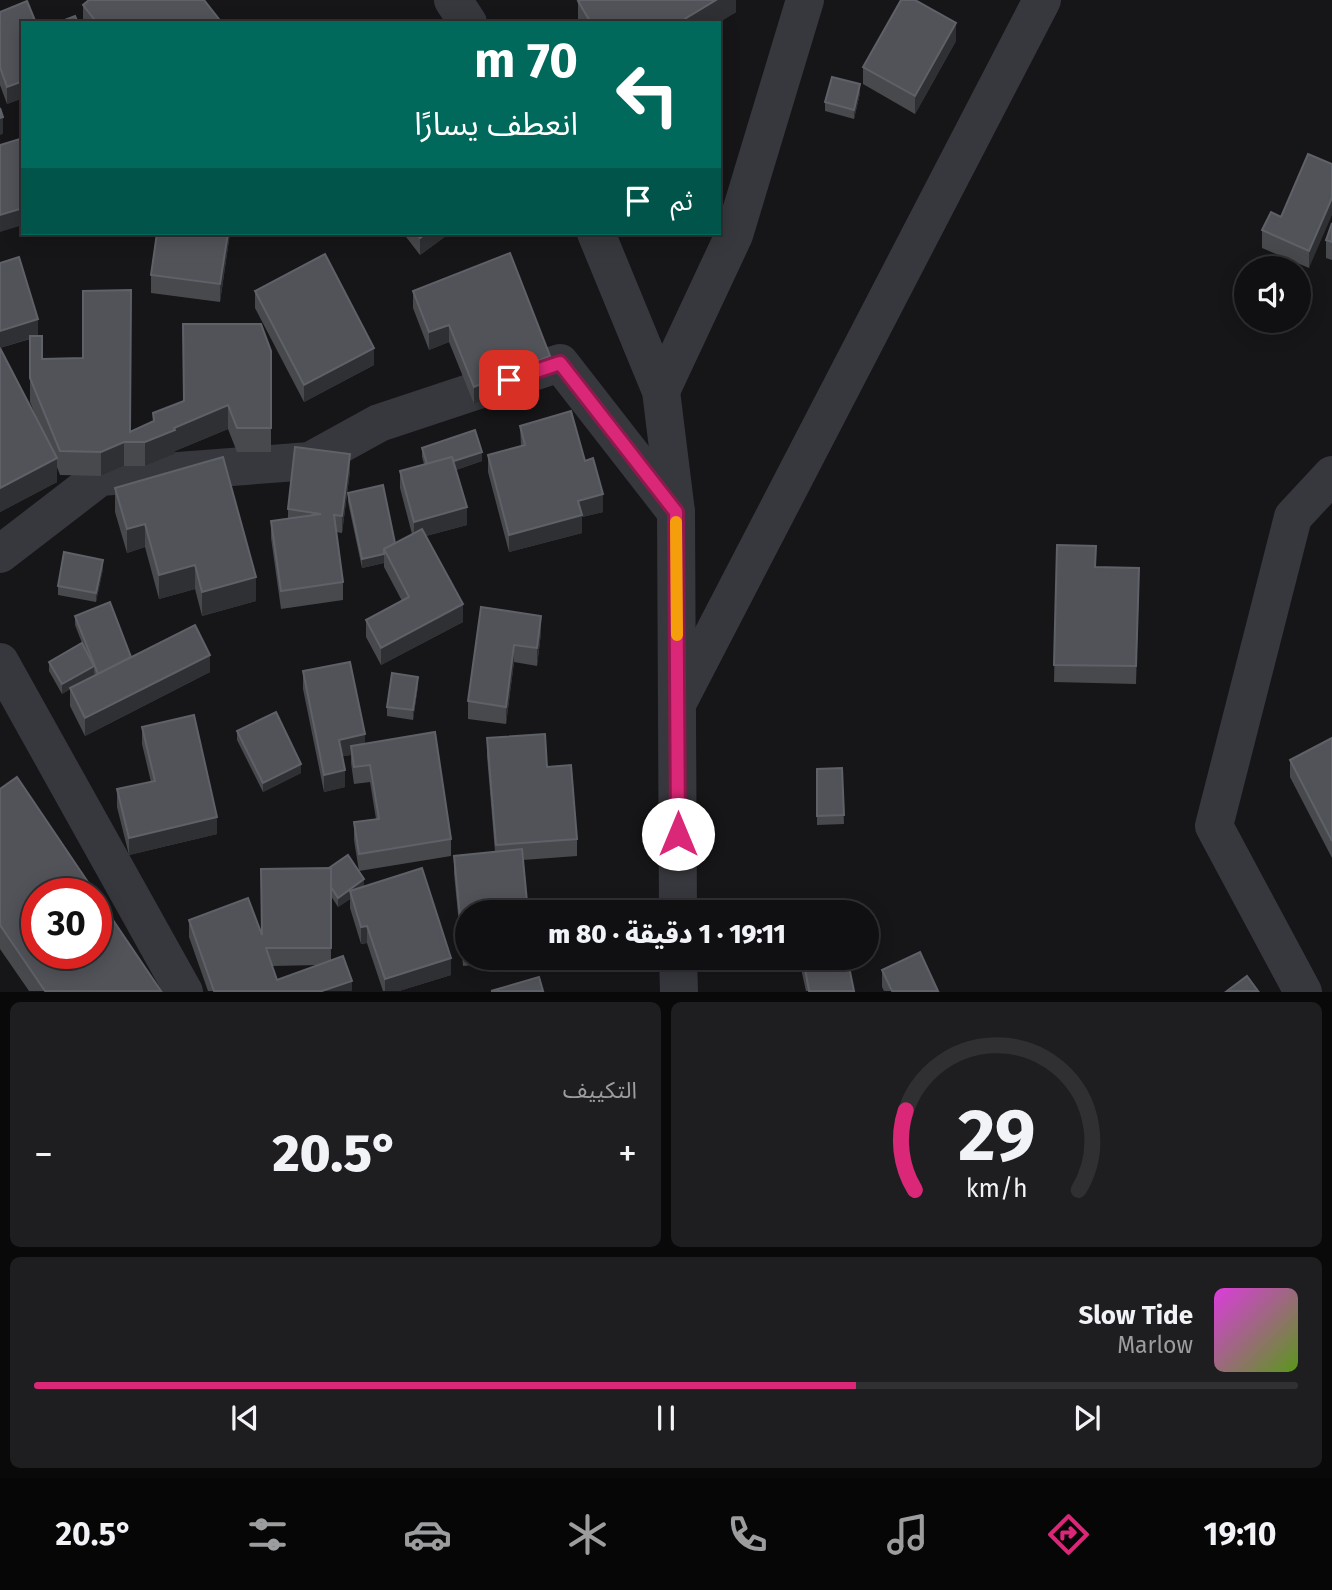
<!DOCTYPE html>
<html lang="ar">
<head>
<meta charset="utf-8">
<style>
  :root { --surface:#101012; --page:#1e1e20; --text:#f1f3f6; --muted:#9c9d9f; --line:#303032; --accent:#db2777 }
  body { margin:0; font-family:"Fira Sans","Noto Sans Arabic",sans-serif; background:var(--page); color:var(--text); direction:rtl; height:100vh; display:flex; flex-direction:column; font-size:26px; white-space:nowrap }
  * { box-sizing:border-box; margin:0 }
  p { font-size:23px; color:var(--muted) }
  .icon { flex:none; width:38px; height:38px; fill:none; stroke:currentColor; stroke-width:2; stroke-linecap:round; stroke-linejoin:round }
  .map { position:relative; height:992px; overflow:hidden; direction:ltr }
  .details { display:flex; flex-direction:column; gap:10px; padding:10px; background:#09090a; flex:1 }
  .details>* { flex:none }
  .hud { position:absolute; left:21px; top:21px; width:700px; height:214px; border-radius:0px; box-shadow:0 4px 18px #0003,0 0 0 2px var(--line); direction:rtl; background:#00695c; color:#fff; overflow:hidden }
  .fabs { position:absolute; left:1234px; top:256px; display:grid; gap:14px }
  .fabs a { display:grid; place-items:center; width:77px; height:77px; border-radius:50%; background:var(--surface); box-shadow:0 4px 18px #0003,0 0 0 2px var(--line); font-size:35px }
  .speed { position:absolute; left:21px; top:878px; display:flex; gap:14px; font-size:35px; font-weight:700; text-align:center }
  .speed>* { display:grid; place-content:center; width:91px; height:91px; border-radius:50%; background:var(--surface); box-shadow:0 4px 18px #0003,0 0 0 2px var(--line); line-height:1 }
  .speed .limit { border:10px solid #d22; background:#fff; color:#111 }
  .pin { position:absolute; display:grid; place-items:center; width:60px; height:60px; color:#fff; margin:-30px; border-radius:14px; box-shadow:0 4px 10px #0006 }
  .me { position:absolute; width:77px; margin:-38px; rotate:0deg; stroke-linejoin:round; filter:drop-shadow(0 0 5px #0008) }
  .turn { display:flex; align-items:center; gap:24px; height:147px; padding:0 28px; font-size:32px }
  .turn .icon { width:91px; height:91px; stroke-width:2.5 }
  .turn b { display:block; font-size:49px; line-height:60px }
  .then { display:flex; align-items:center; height:66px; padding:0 28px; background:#0003; gap:14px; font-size:26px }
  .big { font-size:52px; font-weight:800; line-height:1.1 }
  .details .card { flex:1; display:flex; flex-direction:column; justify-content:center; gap:10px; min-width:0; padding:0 24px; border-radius:10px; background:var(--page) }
  .details .dial { align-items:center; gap:0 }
  .dial svg { height:182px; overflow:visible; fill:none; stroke:var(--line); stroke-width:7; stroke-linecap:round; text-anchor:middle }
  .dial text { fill:var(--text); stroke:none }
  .song { display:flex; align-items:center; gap:21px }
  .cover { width:84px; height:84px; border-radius:10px; background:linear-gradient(135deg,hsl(300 70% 55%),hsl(90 70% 35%)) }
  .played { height:7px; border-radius:4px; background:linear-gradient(90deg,var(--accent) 65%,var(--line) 65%) }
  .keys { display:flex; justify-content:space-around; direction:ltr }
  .heat { display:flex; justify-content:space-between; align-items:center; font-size:38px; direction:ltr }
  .details .tiles { flex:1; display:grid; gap:10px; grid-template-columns:1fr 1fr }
  .card:last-child { grid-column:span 2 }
  .trip { position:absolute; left:455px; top:900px; width:424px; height:70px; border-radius:35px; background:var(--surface); box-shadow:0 4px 18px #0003,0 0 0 2px var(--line); font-weight:800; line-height:70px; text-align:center; direction:rtl }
  .tabs { display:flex; height:112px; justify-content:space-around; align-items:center; background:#060607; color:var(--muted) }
  .tabs .icon { width:49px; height:49px }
  .tabs .current { color:var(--accent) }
  .tabs b { font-size:32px; color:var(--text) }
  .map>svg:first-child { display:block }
</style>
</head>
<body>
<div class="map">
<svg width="1332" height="992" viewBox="0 0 1332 992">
  <rect width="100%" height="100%" fill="#161618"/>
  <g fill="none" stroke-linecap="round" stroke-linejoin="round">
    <!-- street -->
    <g stroke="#37383d" stroke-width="38">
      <polyline points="453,0 468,23"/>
      <polyline points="596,233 661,391 676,512 678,912"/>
      <polyline points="661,391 734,235 805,0"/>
      <polyline points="0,554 100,477 310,461 379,423 560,363 676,512"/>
      <polyline points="0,662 184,992"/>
      <polyline points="677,704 1042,0"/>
      <polyline points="678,957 679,992"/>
      <polyline points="1303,992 1214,826 1293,517 1332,475"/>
    </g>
  </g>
  <!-- wall -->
  <g fill="#47494d" fill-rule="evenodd">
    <polygon points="736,0 736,12 718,23 578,23 578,1"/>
    <polygon points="83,5 222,23 83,23"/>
    <polygon points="0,12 23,23 23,98 7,104 0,85"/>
    <polygon points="956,41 915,114 863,84 863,67"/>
    <polygon points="860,93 854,119 825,111 825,102"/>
    <polygon points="1332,164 1309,268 1262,248 1262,230 1281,217"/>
    <polygon points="1332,223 1332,260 1326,258 1326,240"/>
    <polygon points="151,233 230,233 220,302 151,293 151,275 157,234"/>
    <polygon points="403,233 450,233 420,255"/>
    <path d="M0,263l38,73 4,23 88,73 23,-10 31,-21 87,-50v101h-34l-9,-23 -53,22v3l-30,12h-21l-23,10 -41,-1 -3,-8v15l-57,30zM30,339v63l9,22 -39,-76z"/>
    <polygon points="255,291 374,365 304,402 255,308"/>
    <polygon points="413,291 550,374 474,404 449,342 429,350 413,308"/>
    <polygon points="520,426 585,461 603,512 582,517 582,533 509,552 488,472 488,455 521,446"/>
    <polygon points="422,448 482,461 456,470 467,525 426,536 463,622 381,665 366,637 366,620 402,601 384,567 384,563 362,568 348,502 348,493 395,543 412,534 400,488 400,471 424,464 422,457"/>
    <polygon points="350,471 342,533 336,532 343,582 343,600 281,609 271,538 271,521 288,519 288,509"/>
    <polygon points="115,488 256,601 202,616 195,589 159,599 145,547 127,553 115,512"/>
    <polygon points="1057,545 1096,567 1139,585 1136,684 1054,682"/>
    <polygon points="103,569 96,602 58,595 58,586"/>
    <polygon points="481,607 541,633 537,666 514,662 506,724 468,719 468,701"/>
    <path d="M75,616l56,41 79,15 -125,64 -15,-30v-17l-8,5 -13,-23v-9l35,-14 -9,-23zM94,673l1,3 -22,11 21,-12z"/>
    <polygon points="303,671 365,744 451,839 451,856 359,871 354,840 354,822 376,819 370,782 354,784 351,763 351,755 342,756 345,787 324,792 303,689"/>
    <polygon points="418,686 413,720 387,716 387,707"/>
    <polygon points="142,727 217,834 129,855 117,807 117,789 151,782 142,744"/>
    <polygon points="237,731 301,773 263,792 237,740"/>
    <polygon points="487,738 547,767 577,839 577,856 523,860 467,912 467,957 531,957 531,959 463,966 454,873 454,856 495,852 487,756"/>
    <polygon points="1332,738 1332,858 1290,777 1290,760"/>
    <polygon points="842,768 844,824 817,825 817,769"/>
    <polygon points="0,789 161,991 29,991 0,949"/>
    <path d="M261,869l103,18 87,88 -52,16h-16l-16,-48 -6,1 -11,-36v-9l-12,8 -7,-11v65l21,30h-144l-19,-54v-17l72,15zM319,965l-42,15 -5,-14z"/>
    <polygon points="802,957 854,991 806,991 802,973"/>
    <polygon points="882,970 938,991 884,991 882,987"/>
  </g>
  <!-- shaded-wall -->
  <g fill="#2f3033">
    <polygon points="716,0 736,0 736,12 718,23 678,23"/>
    <polygon points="956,23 956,41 915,114 915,96"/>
    <polygon points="23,81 23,98 7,104 7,87"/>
    <polygon points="860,84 860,93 854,119 854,110"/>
    <polygon points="3,117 3,134 0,135 0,118"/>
    <polygon points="1332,198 1332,215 1309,268 1309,251"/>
    <polygon points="23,208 23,225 0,232 0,215"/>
    <polygon points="228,233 230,233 220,302 220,284"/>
    <polygon points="427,233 450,233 420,255 420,238"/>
    <polygon points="38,319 38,336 0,348 0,331"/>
    <polygon points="449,325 449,342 429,350 429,332"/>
    <polygon points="374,348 374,365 304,402 304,385"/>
    <polygon points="550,356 550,374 474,404 474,387"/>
    <polygon points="228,405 228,429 175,451 175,454 145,466 145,442 174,428"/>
    <polygon points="124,442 124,466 101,476 101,452"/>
    <polygon points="482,452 482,461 429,479 429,469"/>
    <polygon points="350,454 350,471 342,533 342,516"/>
    <polygon points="57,458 57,482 0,512 0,488"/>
    <polygon points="603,494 603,512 582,517 582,533 509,552 509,535 578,501"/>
    <polygon points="467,507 467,525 414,539 414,522"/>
    <polygon points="145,524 145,547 127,553 127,529"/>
    <polygon points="384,554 384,563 362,568 362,559"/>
    <polygon points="103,560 103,569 96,602 96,593"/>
    <polygon points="195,565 195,589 159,599 159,575"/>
    <polygon points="256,577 256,601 202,616 202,592"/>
    <polygon points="463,604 463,622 381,665 381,648"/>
    <polygon points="541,616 541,633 537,666 537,648"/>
    <polygon points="514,645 514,662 506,724 506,707"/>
    <polygon points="210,655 210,672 85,736 85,718"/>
    <polygon points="94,666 94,675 62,694 62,684"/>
    <polygon points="418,677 418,686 413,720 413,710"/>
    <polygon points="365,734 365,752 351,746 351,755 339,757 339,740"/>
    <polygon points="301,764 301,773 263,792 263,783"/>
    <polygon points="345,770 345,787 324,792 324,775"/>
    <polygon points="217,817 217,834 129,855 129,838"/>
    <polygon points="364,879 364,888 350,891 350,899 338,907 338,898"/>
    <polygon points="367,926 367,943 361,944 361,927"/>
    <polygon points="451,958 451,975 399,991 385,991 385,979"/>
    <polygon points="352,981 352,991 322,991"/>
  </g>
  <!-- building -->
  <g fill="#525359" stroke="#5f6168" stroke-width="2">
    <polygon points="89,0 204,0 222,23 97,23 83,5"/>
    <polygon points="581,0 716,0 678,23 591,23 578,1"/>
    <polygon points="901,0 915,0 956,23 915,96 863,67"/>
    <polygon points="27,1 36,23 23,23 23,81 7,87 0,67 0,12"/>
    <polygon points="75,16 78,23 57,23"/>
    <polygon points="832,77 860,84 854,110 825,102"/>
    <polygon points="0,108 3,117 0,118"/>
    <polygon points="23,138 23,208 0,215 0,145"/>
    <polygon points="1308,154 1332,164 1332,198 1309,251 1262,230 1271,212 1281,217"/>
    <polygon points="1332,223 1332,242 1326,240"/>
    <polygon points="157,233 228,233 220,284 151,275"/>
    <polygon points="416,233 427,233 420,238"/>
    <polygon points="510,253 550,356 474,387 449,325 429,332 413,291"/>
    <polygon points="325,254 374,348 304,385 255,291"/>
    <polygon points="19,257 38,319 0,331 0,263"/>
    <polygon points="131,290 130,432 154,421 153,413 184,401 183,324 261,324 271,351 271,428 237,428 228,405 174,428 175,430 145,442 124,442 101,452 60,451 30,378 30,336 42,336 42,359 83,358 83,291"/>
    <polygon points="0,348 57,458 0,488"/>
    <polygon points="571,411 585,461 593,458 603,494 578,501 582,515 509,535 488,455 525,445 520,426"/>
    <polygon points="475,430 482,452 454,461 452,457 427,464 422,448"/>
    <polygon points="295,447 350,454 342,516 334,515 343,582 281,591 271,521 321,514 288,509"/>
    <polygon points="223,457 256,577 202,592 195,565 159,575 145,524 127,529 115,488"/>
    <polygon points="452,457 467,507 414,522 400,471"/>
    <polygon points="383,485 395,543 384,549 384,554 362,559 348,493"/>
    <polygon points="422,529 463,604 381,648 366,620 409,597 384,549"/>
    <polygon points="1057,545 1096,546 1095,567 1139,568 1136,666 1054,665"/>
    <polygon points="64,552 103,560 96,593 58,586"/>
    <polygon points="110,602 131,657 98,674 75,616"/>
    <polygon points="481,607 541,616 537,648 514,645 506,707 468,701"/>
    <polygon points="195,625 210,655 85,718 70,688"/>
    <polygon points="82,643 94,666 62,684 49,662"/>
    <polygon points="350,662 365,734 339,740 345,770 324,775 303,671"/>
    <polygon points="392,673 418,677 413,710 387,707"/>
    <polygon points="276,712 301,764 263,783 237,731"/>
    <polygon points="194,715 217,817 129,838 117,789 155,781 142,727"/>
    <polygon points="435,732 451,839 359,854 354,822 379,819 370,765 354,767 351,746"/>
    <polygon points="545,734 547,767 571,765 577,839 496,845 487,738"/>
    <polygon points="1332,738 1332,841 1290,760"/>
    <polygon points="842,768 844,815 817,816 817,769"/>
    <polygon points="17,777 96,894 37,894 37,954 96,954 96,895 161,991 45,991 0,925 0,789"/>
    <polygon points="522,849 528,912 467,912 467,948 463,948 454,856"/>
    <polygon points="348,855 364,879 338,898 331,887 331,868 329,868"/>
    <polygon points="331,868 331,948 266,948 277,980 343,956 352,981 322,991 214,991 189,920 248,898 262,935 261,869"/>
    <polygon points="422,868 451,958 385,979 367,926 361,927 350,891"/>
    <polygon points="920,952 938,991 892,991 882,970"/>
    <polygon points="803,957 847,957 854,991 809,991"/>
    <polygon points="1247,976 1258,991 1227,991"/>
    <polygon points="539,977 543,991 491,991"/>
  </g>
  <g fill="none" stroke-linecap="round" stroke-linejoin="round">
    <defs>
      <polyline id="route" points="509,380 560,363 676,512 678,834"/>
    </defs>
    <!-- route casing -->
    <use href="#route" stroke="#8e194d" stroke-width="18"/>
    <!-- route -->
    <use href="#route" stroke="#db2777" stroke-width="12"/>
    <!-- slow -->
    <polyline stroke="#f59e0b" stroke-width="12" points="676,522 677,635"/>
  </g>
</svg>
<div class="fabs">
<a><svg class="icon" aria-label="sound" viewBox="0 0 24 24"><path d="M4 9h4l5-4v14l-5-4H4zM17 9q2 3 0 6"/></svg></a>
</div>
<div class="speed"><div class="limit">30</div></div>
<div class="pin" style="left:509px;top:380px;background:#d93025"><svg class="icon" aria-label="arrive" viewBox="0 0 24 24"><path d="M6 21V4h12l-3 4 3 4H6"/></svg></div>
<svg class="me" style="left:678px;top:834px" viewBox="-20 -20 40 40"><circle r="19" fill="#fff"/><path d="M0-13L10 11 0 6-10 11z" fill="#db2777"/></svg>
<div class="trip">19:11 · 1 دقيقة · 80 m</div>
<div class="hud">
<div class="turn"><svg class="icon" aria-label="left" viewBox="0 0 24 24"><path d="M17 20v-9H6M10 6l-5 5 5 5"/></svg><div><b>70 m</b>انعطف يسارًا</div></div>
<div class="then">ثم<svg class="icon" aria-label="arrive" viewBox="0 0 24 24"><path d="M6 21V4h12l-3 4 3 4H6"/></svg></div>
</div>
</div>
<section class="details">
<div class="tiles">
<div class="card dial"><svg viewBox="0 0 100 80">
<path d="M14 69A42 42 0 1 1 86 69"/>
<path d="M14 69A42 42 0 0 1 10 34" stroke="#db2777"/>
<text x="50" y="56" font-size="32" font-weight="700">29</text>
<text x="50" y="72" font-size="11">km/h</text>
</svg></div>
<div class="card"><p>التكييف</p>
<div class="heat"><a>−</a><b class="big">20.5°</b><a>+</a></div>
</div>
<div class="card">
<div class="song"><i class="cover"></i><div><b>Slow Tide</b><p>Marlow</p></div></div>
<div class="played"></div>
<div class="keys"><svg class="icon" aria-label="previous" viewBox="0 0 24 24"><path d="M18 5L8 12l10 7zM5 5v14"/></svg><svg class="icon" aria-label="pause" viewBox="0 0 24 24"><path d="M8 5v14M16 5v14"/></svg><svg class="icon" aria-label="next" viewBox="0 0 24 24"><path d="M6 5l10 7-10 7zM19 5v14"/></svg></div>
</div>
</div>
</section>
<nav class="tabs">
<b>19:10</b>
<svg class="icon current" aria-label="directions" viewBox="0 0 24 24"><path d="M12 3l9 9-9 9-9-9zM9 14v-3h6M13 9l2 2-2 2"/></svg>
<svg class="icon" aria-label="music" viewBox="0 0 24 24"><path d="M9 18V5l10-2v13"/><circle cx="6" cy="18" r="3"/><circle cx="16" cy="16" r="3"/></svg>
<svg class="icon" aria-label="phone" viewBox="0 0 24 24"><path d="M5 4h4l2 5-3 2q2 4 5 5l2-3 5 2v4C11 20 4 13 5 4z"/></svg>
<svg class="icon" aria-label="climate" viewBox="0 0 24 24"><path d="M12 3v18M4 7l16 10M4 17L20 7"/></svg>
<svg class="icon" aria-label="car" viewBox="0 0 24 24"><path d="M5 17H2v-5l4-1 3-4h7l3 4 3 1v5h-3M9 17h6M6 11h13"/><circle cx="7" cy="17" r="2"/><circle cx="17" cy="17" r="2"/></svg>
<svg class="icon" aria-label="filters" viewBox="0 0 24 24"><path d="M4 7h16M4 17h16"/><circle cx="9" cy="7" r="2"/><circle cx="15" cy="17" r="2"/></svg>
<b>20.5°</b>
</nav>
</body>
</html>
